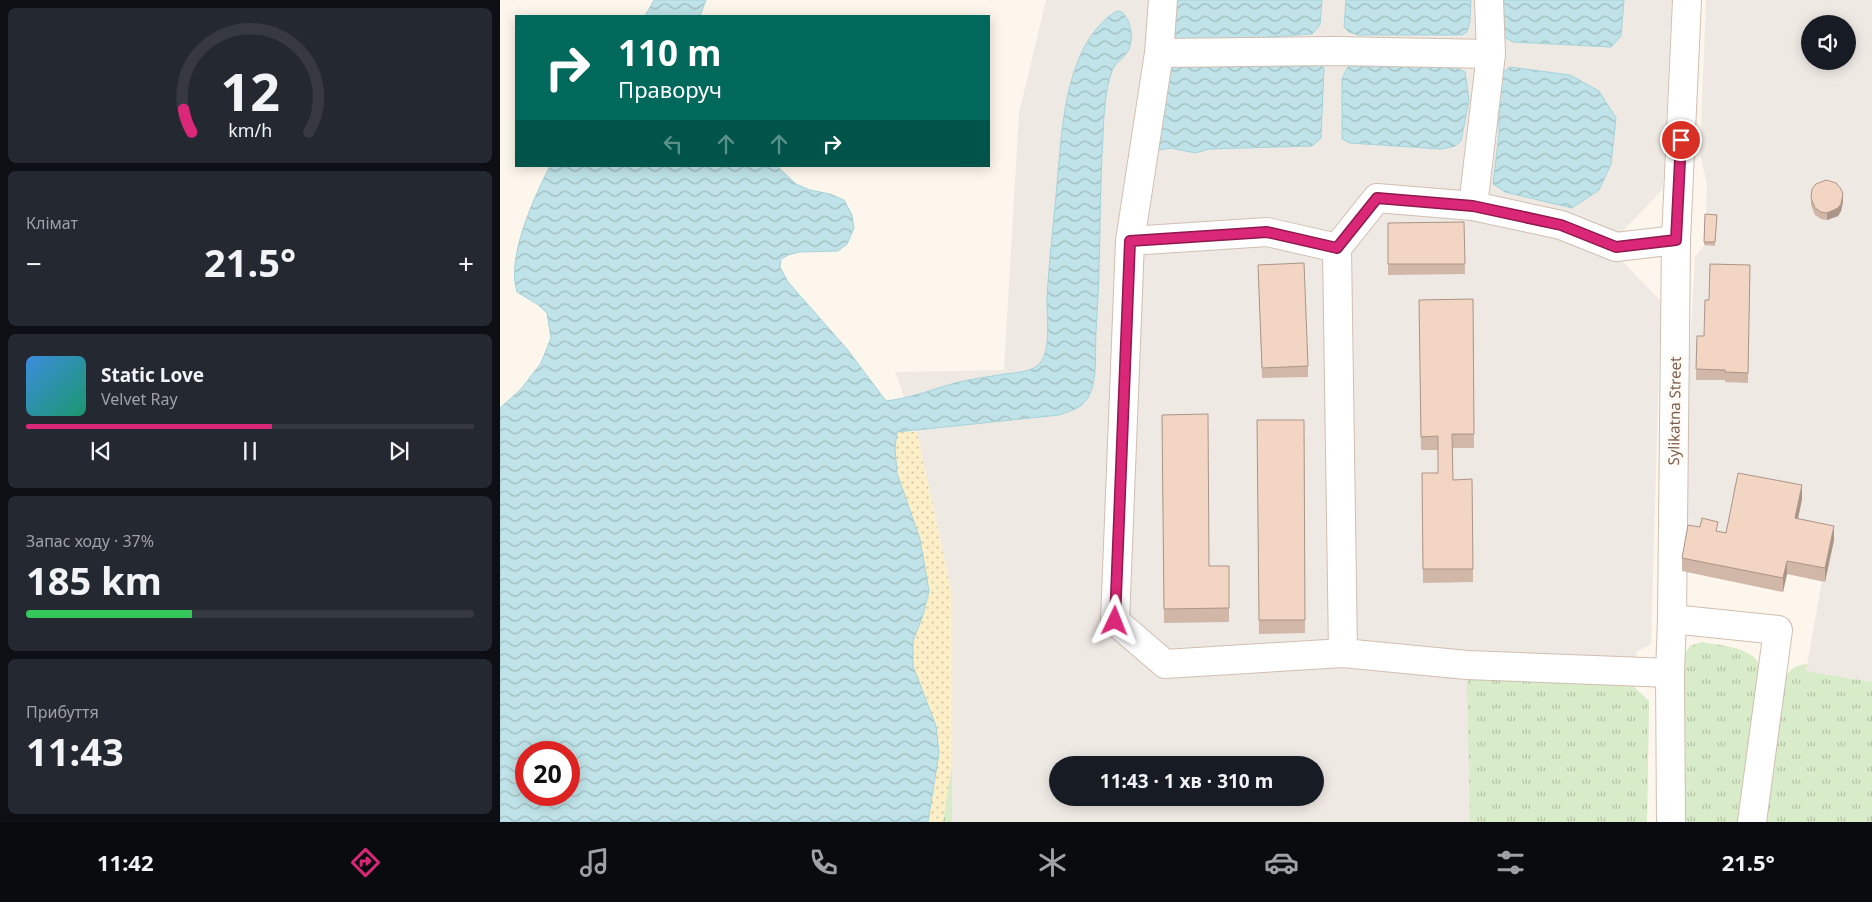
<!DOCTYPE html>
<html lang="uk">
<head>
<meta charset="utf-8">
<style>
  :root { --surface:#171b24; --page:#242831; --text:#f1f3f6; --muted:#9ea1a6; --line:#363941; --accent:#db2777 }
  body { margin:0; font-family:"Noto Sans",sans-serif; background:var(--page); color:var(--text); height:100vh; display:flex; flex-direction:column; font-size:19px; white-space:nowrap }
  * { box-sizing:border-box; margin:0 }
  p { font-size:16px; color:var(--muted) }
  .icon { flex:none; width:28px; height:28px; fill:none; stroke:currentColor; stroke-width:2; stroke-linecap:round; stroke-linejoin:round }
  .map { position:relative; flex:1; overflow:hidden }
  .drawer { display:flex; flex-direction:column; gap:8px; padding:8px; background:#0d0f14; width:500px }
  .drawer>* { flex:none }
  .banner { position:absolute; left:15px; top:15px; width:475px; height:152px; border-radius:0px; box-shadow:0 2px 12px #0003; background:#00695c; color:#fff; overflow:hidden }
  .buttons { position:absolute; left:1301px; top:15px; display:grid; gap:10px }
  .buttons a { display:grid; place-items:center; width:55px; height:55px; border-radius:50%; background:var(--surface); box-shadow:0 2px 12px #0003; font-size:25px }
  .speed { position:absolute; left:15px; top:741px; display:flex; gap:10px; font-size:25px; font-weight:700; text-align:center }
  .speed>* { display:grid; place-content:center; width:65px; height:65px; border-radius:50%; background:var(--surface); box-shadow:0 2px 12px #0003; line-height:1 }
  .speed .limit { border:8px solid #d22; background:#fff; color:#111 }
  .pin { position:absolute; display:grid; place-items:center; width:42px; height:42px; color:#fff; margin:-21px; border:2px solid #fff; border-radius:50%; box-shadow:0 1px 5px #0007 }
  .me { position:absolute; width:55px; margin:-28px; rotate:2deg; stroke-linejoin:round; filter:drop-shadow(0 0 4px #0008) }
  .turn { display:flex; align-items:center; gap:18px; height:105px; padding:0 20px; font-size:22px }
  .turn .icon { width:65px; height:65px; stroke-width:2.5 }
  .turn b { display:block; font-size:35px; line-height:42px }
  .lanes { display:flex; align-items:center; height:48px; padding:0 20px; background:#0003; justify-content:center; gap:25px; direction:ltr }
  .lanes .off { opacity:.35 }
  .big { font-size:38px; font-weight:700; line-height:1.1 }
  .drawer .card { flex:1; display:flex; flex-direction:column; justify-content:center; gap:8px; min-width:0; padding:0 18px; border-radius:8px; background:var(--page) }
  .drawer .dial { align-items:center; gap:0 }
  .dial svg { height:130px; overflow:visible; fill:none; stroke:var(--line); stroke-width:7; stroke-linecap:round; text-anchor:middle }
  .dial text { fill:var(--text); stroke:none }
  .song { display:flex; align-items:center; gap:15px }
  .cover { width:60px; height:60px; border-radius:8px; background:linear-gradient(135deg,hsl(210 70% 55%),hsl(160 70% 35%)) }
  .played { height:5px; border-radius:2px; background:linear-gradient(90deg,var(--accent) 55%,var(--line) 55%) }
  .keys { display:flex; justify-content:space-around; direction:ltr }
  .heat { display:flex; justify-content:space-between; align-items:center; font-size:28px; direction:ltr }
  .charge { height:8px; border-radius:4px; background:linear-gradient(90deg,#34c759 37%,var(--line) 0) }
  .trip { position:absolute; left:549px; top:756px; width:275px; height:50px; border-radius:25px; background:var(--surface); box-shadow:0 2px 12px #0003; font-weight:700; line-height:50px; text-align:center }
  .menu { display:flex; height:80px; justify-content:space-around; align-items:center; background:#090b0e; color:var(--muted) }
  .menu .icon { width:35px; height:35px }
  .menu .on { color:var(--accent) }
  .menu b { font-size:22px; color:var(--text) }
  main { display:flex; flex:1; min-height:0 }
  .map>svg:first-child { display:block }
</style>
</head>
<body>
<main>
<section class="drawer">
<div class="card dial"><svg viewBox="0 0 100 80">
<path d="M14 69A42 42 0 1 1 86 69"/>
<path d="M14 69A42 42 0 0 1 9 55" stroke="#db2777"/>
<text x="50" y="56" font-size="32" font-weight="700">12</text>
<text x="50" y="72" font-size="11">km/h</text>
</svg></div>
<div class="card"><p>Клімат</p>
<div class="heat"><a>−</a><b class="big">21.5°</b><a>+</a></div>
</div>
<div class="card">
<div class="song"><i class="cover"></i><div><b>Static Love</b><p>Velvet Ray</p></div></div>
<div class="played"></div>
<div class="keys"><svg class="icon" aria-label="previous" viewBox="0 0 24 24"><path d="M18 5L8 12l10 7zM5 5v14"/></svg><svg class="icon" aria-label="pause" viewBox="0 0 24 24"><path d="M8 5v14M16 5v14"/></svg><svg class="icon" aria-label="next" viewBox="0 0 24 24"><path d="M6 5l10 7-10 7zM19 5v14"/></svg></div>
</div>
<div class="card"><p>Запас ходу · 37%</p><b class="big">185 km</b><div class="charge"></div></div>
<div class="card"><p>Прибуття</p><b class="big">11:43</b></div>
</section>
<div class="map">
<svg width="1372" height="822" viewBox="0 0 1372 822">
  <defs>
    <pattern id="grass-tufts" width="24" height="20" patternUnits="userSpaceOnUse" patternTransform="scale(1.25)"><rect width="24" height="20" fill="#d8ecc9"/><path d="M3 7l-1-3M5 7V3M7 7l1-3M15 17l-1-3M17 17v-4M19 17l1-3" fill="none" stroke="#b4c2a5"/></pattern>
    <pattern id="sand-dots" width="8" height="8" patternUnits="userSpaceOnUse" patternTransform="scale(1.25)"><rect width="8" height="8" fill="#fcefc7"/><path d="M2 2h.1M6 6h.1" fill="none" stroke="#d1c5a4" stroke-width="1.8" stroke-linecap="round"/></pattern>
    <pattern id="water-waves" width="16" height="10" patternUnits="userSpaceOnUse" patternTransform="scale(1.25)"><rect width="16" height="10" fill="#bfe3e8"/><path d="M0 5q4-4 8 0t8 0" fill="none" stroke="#a0bbbe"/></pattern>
  </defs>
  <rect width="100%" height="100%" fill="#fdf6ec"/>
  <!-- industrial -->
  <g fill="#efe9e4" fill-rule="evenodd">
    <path d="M546,0h626l-9,189 -45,47 -1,20 44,45 -10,343 -15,8 -3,34 16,15 -2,121h-695l-1,-232 -34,-158 -22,-60 109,-2 15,-257zM558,765h257v33h-257z"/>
    <path d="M1206,0h166v682l-66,-11 16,-90 -35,-7 -4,18 -101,-21 -2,-37 15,-278 10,-11 1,-27 1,-34 -7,-30zM1310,24h38v37h-38z"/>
  </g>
  <!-- grass -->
  <g fill="url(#grass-tufts)">
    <path d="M1202,642c19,4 48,4 58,23l-20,157h-57l-1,-164 8,-12z"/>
    <path d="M1307,664l-1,7 66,11v140h-108l21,-145c6,-9 12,-12 22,-13z"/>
    <polygon points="967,679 1133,686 1149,701 1147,822 970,822"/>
    <polygon points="452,763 452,822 443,822 443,819"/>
  </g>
  <!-- sand -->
  <polygon fill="url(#sand-dots)" points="397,431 417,432 451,590 452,763 443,822 428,822 436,726 413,666 413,641 423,616 420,539 397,473 395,448"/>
  <!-- water -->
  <g fill="url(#water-waves)" stroke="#a5d3da" fill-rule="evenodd">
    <polygon points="154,0 206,0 200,16 145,16"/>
    <polygon points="671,0 822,0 820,25 812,34 700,42 677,41 668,30"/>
    <polygon points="846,0 971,0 970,21 967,32 962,35 858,35 849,32 844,27"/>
    <polygon points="1002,0 1124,0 1121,36 1111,47 1013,42 1001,35"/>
    <path d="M617,11l5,1c10,10 13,30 4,42 -5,6 -11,9 -14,17 -7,19 -8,43 -9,64 -4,65 -2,131 -7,196 -1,17 1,42 -4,57 -6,19 -16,21 -33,27l-162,17 -2,16 2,25 23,66 9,52 -6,24 -10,26v25l23,60 3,27 -11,69h-428v-414l21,-19 20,-26 10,-25 -4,-25 -10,-9 -20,-12c-11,-34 17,-95 33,-126h227l19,18 14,6 20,4 14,6 8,15 2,13 -7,16 -9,7 -39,1 -11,3 -7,4 -1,8 8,15 59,67 39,52c25,-3 45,-11 69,-18 16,-4 33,-6 49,-9 10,-1 25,-2 33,-8 16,-12 9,-51 10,-69 2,-38 7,-75 10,-113 4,-43 6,-91 24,-130 7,-16 21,-35 36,-43zM26,752h43v43h-43z"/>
    <polygon points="673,60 815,61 824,68 821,138 812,146 709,149 695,153 671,148 659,150 653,147 666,68"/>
    <polygon points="854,61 953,66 965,72 969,100 961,141 955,146 942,149 850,143 842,139 842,79 847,68"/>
    <polygon points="1010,67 1070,75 1099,91 1116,118 1111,164 1099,190 1072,208 1005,192 993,184 999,134 999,75"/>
  </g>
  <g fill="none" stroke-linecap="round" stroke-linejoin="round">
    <defs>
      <g id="minor">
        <polyline points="663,0 659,53 630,241 615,621 665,664 843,653 967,665 1170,673"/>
        <polyline points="659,53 835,51 991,54"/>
        <polyline points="973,206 991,54 989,0"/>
        <polyline points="630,241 767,232 837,248 877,198 973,206 1061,225 1116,247 1176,240"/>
        <polyline points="837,248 843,653"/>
        <polyline points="1172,619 1278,630 1252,822"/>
        <polyline points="1171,822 1170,673 1172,619 1176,240 1187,0"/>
      </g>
    </defs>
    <!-- minor casing -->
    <use href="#minor" stroke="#d1beb0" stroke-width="30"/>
    <!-- minor -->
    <use href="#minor" stroke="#fff" stroke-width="28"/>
  </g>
  <!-- wall -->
  <g fill="#d1b7a8">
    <polygon points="1311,198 1343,202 1341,211 1338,216 1327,220 1321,219 1315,215 1311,205"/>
    <polygon points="1205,214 1217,215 1215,246 1204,245"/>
    <polygon points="964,222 965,274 888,275 888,223"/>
    <polygon points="758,265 808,366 808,377 762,378"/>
    <polygon points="1250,265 1248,383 1225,382 1225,380 1196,380 1197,336 1204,336 1209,300"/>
    <polygon points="973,299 974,448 953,448 953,480 972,479 973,582 923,583 922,473 938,473 938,450 921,450 919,300"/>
    <polygon points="662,415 709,566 729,566 729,622 664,623"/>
    <polygon points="757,420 804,420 805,633 759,634"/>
    <polygon points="1302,499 1298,519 1334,540 1325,582 1287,574 1283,592 1182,571 1182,558 1200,527 1226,533"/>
  </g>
  <!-- shaded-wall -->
  <g fill="#aa9588">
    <polygon points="1343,194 1343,202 1341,211 1338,216 1327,220 1327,213"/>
    <polygon points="1302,485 1302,499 1295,532 1295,518"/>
    <polygon points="1334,526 1334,540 1325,582 1325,568"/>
    <polygon points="1287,561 1287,574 1283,592 1283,578"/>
  </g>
  <!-- building -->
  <g fill="#f3d5c3" stroke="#aa9588">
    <polygon points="1326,180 1336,183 1341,189 1343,194 1341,204 1338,208 1327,213 1321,212 1315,208 1311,198 1312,189 1316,184"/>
    <polygon points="1205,214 1217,215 1215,242 1204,242"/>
    <polygon points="964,222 965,264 888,264 888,223"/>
    <polygon points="804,263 808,366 762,368 758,265"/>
    <polygon points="1210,264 1250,265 1248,373 1225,372 1225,370 1196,369 1197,336 1204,336 1205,300 1209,300"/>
    <polygon points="973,299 974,434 952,434 953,480 972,479 973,569 923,569 922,473 938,473 938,436 921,437 919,300"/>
    <polygon points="708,414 709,566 729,566 729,608 664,609 662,415"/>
    <polygon points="757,420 804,420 805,620 759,620"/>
    <polygon points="1238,473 1302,485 1295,518 1334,526 1325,568 1287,561 1283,578 1182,558 1188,525 1200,527 1202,518 1218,522 1216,531 1226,533"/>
  </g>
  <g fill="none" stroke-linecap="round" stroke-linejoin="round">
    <defs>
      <polyline id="route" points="615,621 630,241 767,232 837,248 877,198 973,206 1061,225 1116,247 1176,240 1181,140"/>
    </defs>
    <!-- route casing -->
    <use href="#route" stroke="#8e194d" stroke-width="12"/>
    <!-- route -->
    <use href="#route" stroke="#db2777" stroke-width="9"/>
  </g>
  <g text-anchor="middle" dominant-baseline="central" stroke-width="5" stroke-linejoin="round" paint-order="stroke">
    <!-- street labels -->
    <g font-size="15" fill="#7a5c4d" stroke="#fffaf3">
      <text transform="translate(1174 411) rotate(-89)">Sylikatna Street</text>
    </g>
  </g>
</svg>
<div class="buttons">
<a><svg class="icon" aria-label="sound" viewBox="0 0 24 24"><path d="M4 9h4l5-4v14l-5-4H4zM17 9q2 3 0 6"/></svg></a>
</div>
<div class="speed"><div class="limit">20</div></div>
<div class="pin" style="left:1181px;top:140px;background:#d93025"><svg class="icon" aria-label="arrive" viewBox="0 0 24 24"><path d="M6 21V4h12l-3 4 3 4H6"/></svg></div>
<svg class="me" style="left:615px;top:621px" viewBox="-20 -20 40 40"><path d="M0-17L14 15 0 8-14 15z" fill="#db2777" stroke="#fff" stroke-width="4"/></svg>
<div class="trip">11:43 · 1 хв · 310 m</div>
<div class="banner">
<div class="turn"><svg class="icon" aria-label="right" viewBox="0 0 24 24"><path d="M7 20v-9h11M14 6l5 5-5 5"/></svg><div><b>110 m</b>Праворуч</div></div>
<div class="lanes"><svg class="icon off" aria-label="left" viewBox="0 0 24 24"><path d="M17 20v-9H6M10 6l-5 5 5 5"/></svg><svg class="icon off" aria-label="ahead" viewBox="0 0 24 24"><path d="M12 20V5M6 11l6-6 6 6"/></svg><svg class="icon off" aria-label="ahead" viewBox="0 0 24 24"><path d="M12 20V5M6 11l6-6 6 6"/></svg><svg class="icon" aria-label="right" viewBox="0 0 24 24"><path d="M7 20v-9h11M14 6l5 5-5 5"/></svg></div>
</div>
</div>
</main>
<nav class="menu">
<b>11:42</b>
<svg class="icon on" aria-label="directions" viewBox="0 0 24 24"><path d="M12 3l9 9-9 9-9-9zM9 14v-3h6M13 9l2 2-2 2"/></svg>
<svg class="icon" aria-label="music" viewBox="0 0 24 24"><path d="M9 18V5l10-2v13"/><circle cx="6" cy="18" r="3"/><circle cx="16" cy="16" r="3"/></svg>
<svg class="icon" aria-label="phone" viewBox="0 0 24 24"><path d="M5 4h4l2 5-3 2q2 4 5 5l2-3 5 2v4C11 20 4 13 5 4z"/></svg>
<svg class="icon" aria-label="climate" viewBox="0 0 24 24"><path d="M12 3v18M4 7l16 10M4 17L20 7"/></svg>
<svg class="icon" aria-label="car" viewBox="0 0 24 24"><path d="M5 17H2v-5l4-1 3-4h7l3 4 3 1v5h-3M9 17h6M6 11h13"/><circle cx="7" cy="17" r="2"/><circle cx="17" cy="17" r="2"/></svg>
<svg class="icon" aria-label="filters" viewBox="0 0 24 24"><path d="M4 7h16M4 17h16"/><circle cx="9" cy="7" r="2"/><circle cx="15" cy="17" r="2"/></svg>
<b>21.5°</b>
</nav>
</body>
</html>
